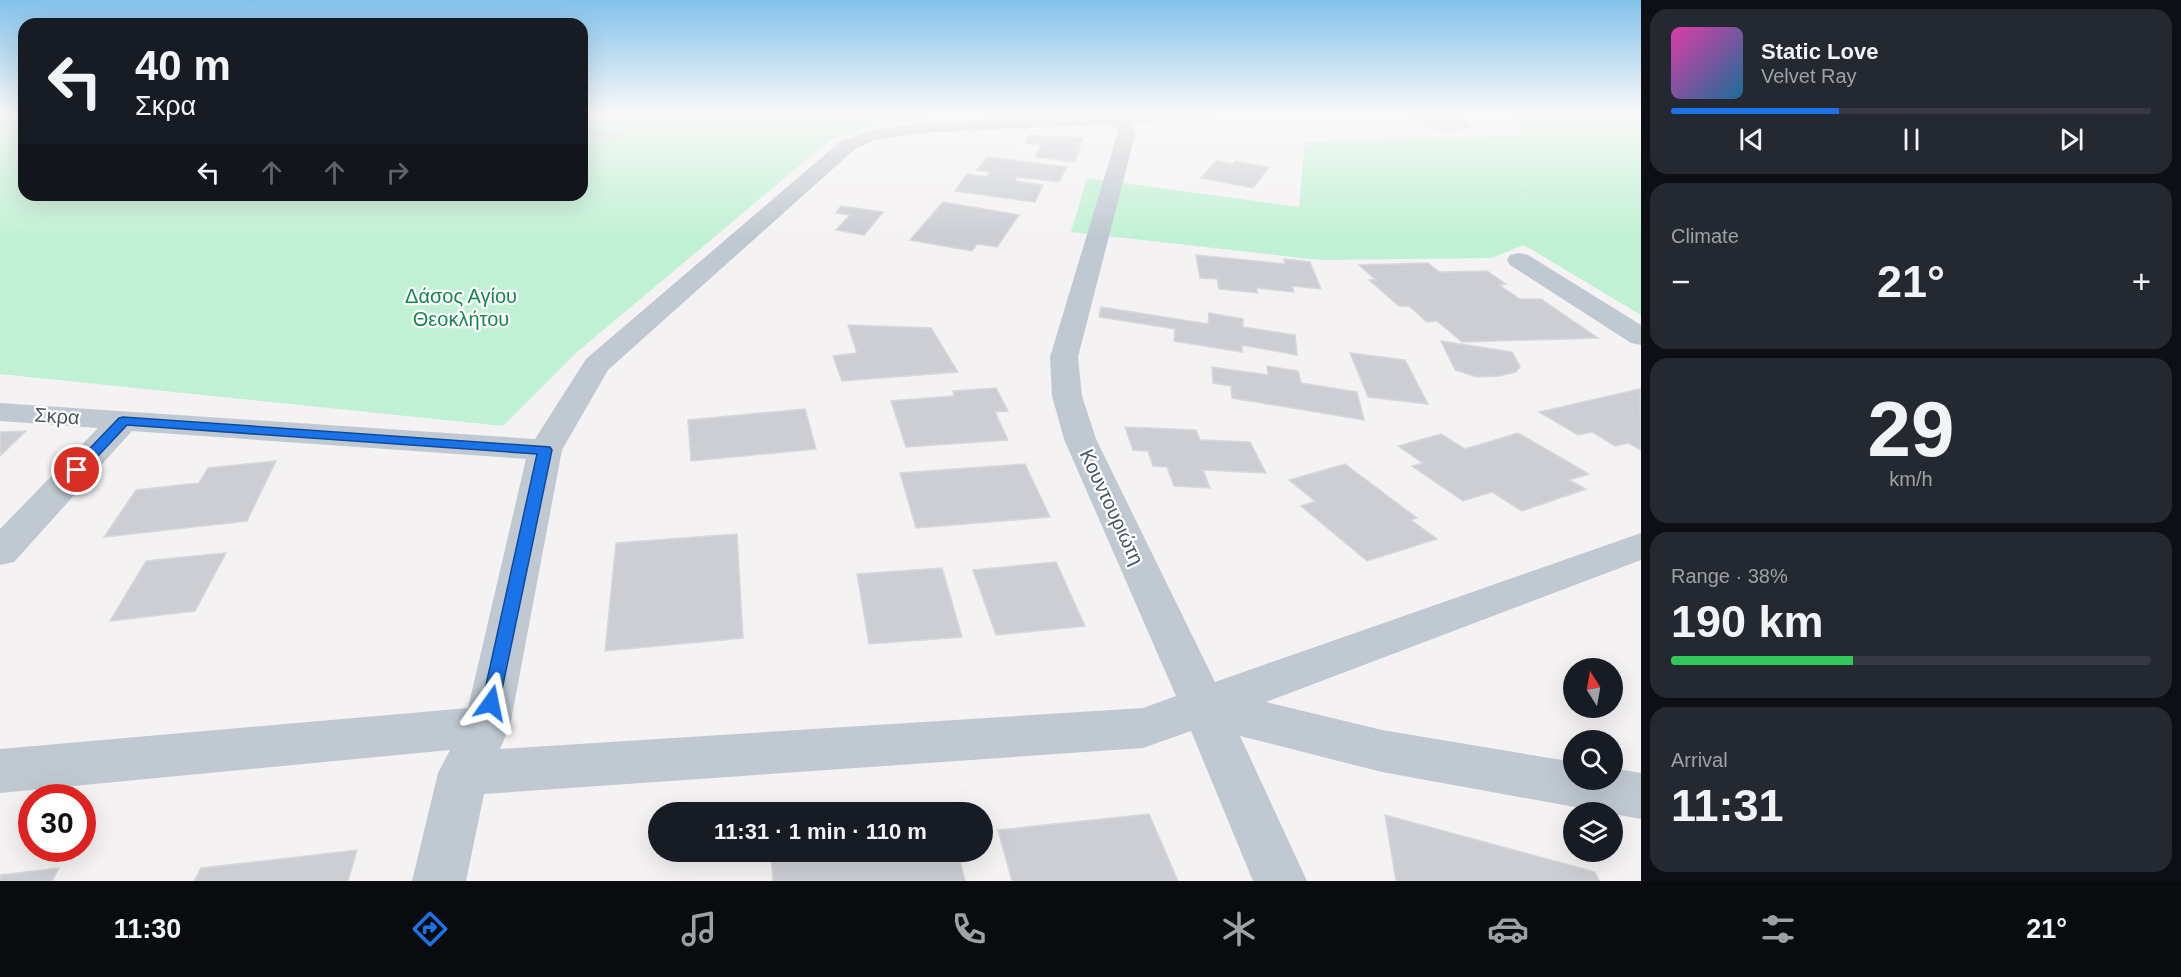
<!DOCTYPE html>
<html lang="en">
<head>
<meta charset="utf-8">
<style>
  :root { --surface:#171b24; --page:#242831; --text:#f1f3f6; --muted:#9ea1a6; --line:#363941; --accent:#1a73e8 }
  body { margin:0; font-family:Arial,sans-serif; background:var(--page); color:var(--text); height:100vh; display:flex; flex-direction:column; font-size:22px; white-space:nowrap }
  * { box-sizing:border-box; margin:0 }
  p { font-size:20px; color:var(--muted) }
  .icon { flex:none; width:33px; height:33px; fill:none; stroke:currentColor; stroke-width:2; stroke-linecap:round; stroke-linejoin:round }
  .map { position:relative; flex:1; overflow:hidden }
  .drawer { display:flex; flex-direction:column; gap:9px; padding:9px; background:#0d0f14; width:540px }
  .drawer>* { flex:none }
  .top-card { position:absolute; left:18px; top:18px; width:570px; height:183px; border-radius:18px; box-shadow:0 6px 24px #0002; background:#171b24; color:var(--text); overflow:hidden }
  .needle { width:39px; rotate:349deg }
  .buttons { position:absolute; left:1563px; top:658px; display:grid; gap:12px }
  .buttons a { display:grid; place-items:center; width:60px; height:60px; border-radius:50%; background:var(--surface); box-shadow:0 6px 24px #0002; font-size:30px }
  .speed { position:absolute; left:18px; top:784px; display:flex; gap:12px; font-size:30px; font-weight:700; text-align:center }
  .speed>* { display:grid; place-content:center; width:78px; height:78px; border-radius:50%; background:var(--surface); box-shadow:0 6px 24px #0002; line-height:1 }
  .speed .limit { border:9px solid #d22; background:#fff; color:#111 }
  .pin { position:absolute; display:grid; place-items:center; width:51px; height:51px; color:#fff; margin:-26px; border:3px solid #fff; border-radius:50%; box-shadow:0 2px 6px #0007 }
  .me { position:absolute; width:66px; margin:-33px; rotate:12deg; stroke-linejoin:round; filter:drop-shadow(0 0 4px #0008) }
  .turn { display:flex; align-items:center; gap:21px; height:126px; padding:0 18px; font-size:27px }
  .turn .icon { width:78px; height:78px; stroke-width:2.5 }
  .turn b { display:block; font-size:42px; line-height:51px }
  .lanes { display:flex; align-items:center; height:57px; padding:0 18px; background:#0003; justify-content:center; gap:30px; direction:ltr }
  .lanes .off { opacity:.35 }
  .big { font-size:45px; font-weight:700; line-height:1.1 }
  .drawer .widget { flex:1; display:flex; flex-direction:column; justify-content:center; gap:9px; min-width:0; padding:0 21px; border-radius:18px; background:var(--page) }
  .drawer .dial { align-items:center; gap:0 }
  .dial b { font-size:78px; line-height:1 }
  .song { display:flex; align-items:center; gap:18px }
  .cover { width:72px; height:72px; border-radius:9px; background:linear-gradient(135deg,hsl(320 70% 55%),hsl(200 70% 35%)) }
  .played { height:6px; border-radius:3px; background:linear-gradient(90deg,var(--accent) 35%,var(--line) 35%) }
  .keys { display:flex; justify-content:space-around; direction:ltr }
  .heat { display:flex; justify-content:space-between; align-items:center; font-size:33px; direction:ltr }
  .charge { height:9px; border-radius:4px; background:linear-gradient(90deg,#34c759 38%,var(--line) 0) }
  .trip { position:absolute; left:648px; top:802px; width:345px; height:60px; border-radius:30px; background:var(--surface); box-shadow:0 6px 24px #0002; font-weight:700; line-height:60px; text-align:center }
  .dock { display:flex; height:96px; justify-content:space-around; align-items:center; background:#090b0e; color:var(--muted) }
  .dock .icon { width:42px; height:42px }
  .dock .active { color:var(--accent) }
  .dock b { font-size:27px; color:var(--text) }
  main { display:flex; flex:1; min-height:0 }
  .map>svg:first-child { display:block }
</style>
</head>
<body>
<main>
<div class="map">
<svg width="1641" height="881" viewBox="0 0 1641 881">
  <rect width="100%" height="100%" fill="#f4f2f2"/>
  <!-- green -->
  <g fill="#c1f1d5">
    <polygon points="0,114 24,114 24,195 582,195 582,114 1055,114 906,121 831,139 576,353 503,426 0,374"/>
    <polygon points="1513,114 1641,114 1641,315 1524,245 1491,258 1320,260 1071,232 1087,178 1299,207 1305,142 1523,135 1508,123"/>
  </g>
  <!-- building -->
  <g fill="#ccced4" stroke="#d6d8dd" stroke-width="1.5">
    <polygon points="1435,114 1442,116 1452,116 1468,122 1461,123 1474,128 1441,131 1404,115"/>
    <polygon points="618,131 618,137 591,139 591,133"/>
    <polygon points="1029,135 1060,138 1061,136 1083,138 1075,162 1036,157 1041,145 1026,143"/>
    <polygon points="987,157 1067,167 1059,182 1017,177 1015,181 1043,185 1035,202 955,191 967,174 987,177 990,172 977,170"/>
    <polygon points="1216,161 1233,164 1235,161 1269,167 1253,188 1201,178"/>
    <polygon points="943,202 1019,215 997,247 977,244 972,251 910,240"/>
    <polygon points="841,206 883,212 864,235 836,230 850,215 836,213"/>
    <polygon points="1196,255 1285,264 1284,259 1310,262 1321,289 1292,286 1294,292 1256,288 1258,293 1219,289 1217,279 1200,278"/>
    <polygon points="1428,263 1439,272 1487,271 1506,284 1499,285 1520,299 1541,299 1598,338 1462,342 1437,321 1427,322 1409,306 1399,306 1369,280 1376,280 1359,265"/>
    <polygon points="1101,307 1208,324 1209,313 1243,319 1243,327 1295,335 1297,355 1242,345 1242,352 1174,341 1175,329 1099,317"/>
    <polygon points="848,325 931,328 958,372 842,381 833,356 857,353"/>
    <polygon points="1441,341 1512,352 1520,367 1516,372 1499,376 1477,377 1455,370"/>
    <polygon points="1350,353 1405,360 1428,404 1368,397"/>
    <polygon points="1267,366 1298,371 1301,383 1357,392 1364,420 1232,398 1231,386 1213,383 1212,367 1268,375"/>
    <polygon points="996,388 1008,411 995,412 1008,440 906,447 891,401 954,396 953,391"/>
    <polygon points="1640,389 1641,450 1628,443 1615,446 1592,432 1578,435 1539,412"/>
    <polygon points="805,409 816,449 691,461 688,420"/>
    <polygon points="1125,427 1196,430 1200,440 1250,442 1266,473 1203,470 1210,488 1174,486 1167,467 1153,466 1148,451 1133,450"/>
    <polygon points="26,431 0,456 0,432"/>
    <polygon points="1518,433 1589,474 1569,480 1586,489 1522,511 1492,492 1463,501 1412,466 1423,463 1398,446 1441,434 1465,449"/>
    <polygon points="276,461 247,521 104,537 136,490 199,483 208,468"/>
    <polygon points="1025,464 1050,517 916,528 900,473"/>
    <polygon points="1345,464 1417,518 1411,520 1437,539 1367,561 1301,506 1315,501 1289,480"/>
    <polygon points="737,534 743,638 605,651 616,543"/>
    <polygon points="226,553 195,611 110,621 146,561"/>
    <polygon points="1056,562 1085,626 996,635 973,570"/>
    <polygon points="942,568 962,637 869,644 857,574"/>
    <polygon points="1149,814 1178,881 1012,881 998,830"/>
    <polygon points="1385,815 1595,872 1599,881 1396,881"/>
    <polygon points="357,850 348,881 194,881 201,868"/>
    <polygon points="799,852 958,852 965,881 773,881 771,855"/>
    <polygon points="59,868 52,881 0,881 0,875"/>
  </g>
  <g fill="none" stroke-linecap="round" stroke-linejoin="round">
    <!-- street -->
    <g fill="#c0c9d1" fill-rule="evenodd">
      <path d="M1110,114h108l-3,4 -6,1 -80,4 7,8 -58,226 4,39 14,43 119,243 426,-149v27l-375,142 116,28 192,32v18h38v-12l29,5v46l-259,-47 -142,-36 67,145h-54l-62,-150 -48,17 -659,46 -18,87h-54l26,-108 12,-23 -450,43v-44l468,-41 58,-249 -394,-28 -118,131 -14,3v-36l98,-101 -98,-7v-18l535,36 51,-80 255,-218 30,-11 50,-7zM1109,124l9,8 -68,225 2,39 12,43 112,257 -33,12 -643,41 10,-23 52,-276 46,-80 247,-221 20,-9 46,-7z"/>
      <polygon points="1519,253 1528,255 1641,325 1641,345 1631,343 1510,265 1507,260 1510,255"/>
    </g>
    <!-- secondary -->
    <polygon fill="#c0cad6" fill-rule="evenodd" points="0,114 12,114 9,118 0,119"/>
  </g>
  <!-- sky -->
  <linearGradient id="sky" x2="0" y2="1"><stop stop-color="#84c2eb"/><stop offset="0.48" stop-color="#faf9f9"/><stop offset="1" stop-color="#faf9f9" stop-opacity="0"/></linearGradient>
  <rect width="1641" height="237" fill="url(#sky)"/>
  <!-- route -->
  <polygon fill="#1a73e8" stroke="#114b97" stroke-width="1.5" points="123,417 550,447 552,450 498,709 491,711 485,709 482,703 537,454 127,425 82,473 72,473 70,470 72,467 119,418"/>
  <g text-anchor="middle" dominant-baseline="central" stroke-width="4.5" stroke-linejoin="round" paint-order="stroke">
    <!-- park labels -->
    <g font-size="20" fill="#158650" stroke="#fff">
      <text x="461" y="296">Δάσος Αγίου<tspan x="461" dy="23">Θεοκλήτου</tspan></text>
    </g>
    <!-- street labels -->
    <g font-size="20" fill="#495560" stroke="#fff">
      <text transform="translate(57 416) rotate(4)">Σκρα</text>
      <text transform="translate(1112 507) rotate(65)">Κουντουριώτη</text>
    </g>
  </g>
</svg>
<div class="buttons">
<a><svg class="needle" viewBox="-14 -14 28 28"><path d="M0-13l5 13h-10z" fill="#e53935"/><path d="M0 13l5-13h-10z" fill="#9ea1a6"/></svg></a>
<a><svg class="icon" aria-label="search" viewBox="0 0 24 24"><circle cx="10" cy="10" r="6"/><path d="M15 15l6 6"/></svg></a>
<a><svg class="icon" aria-label="layers" viewBox="0 0 24 24"><path d="M12 4l9 5-9 5-9-5zM3 14l9 5 9-5"/></svg></a>
</div>
<div class="speed"><div class="limit">30</div></div>
<div class="pin" style="left:77px;top:470px;background:#d93025"><svg class="icon" aria-label="arrive" viewBox="0 0 24 24"><path d="M6 21V4h12l-3 4 3 4H6"/></svg></div>
<svg class="me" style="left:491px;top:703px" viewBox="-20 -20 40 40"><path d="M0-17L14 15 0 8-14 15z" fill="#1a73e8" stroke="#fff" stroke-width="4"/></svg>
<div class="trip">11:31 · 1 min · 110 m</div>
<div class="top-card">
<div class="turn"><svg class="icon" aria-label="left" viewBox="0 0 24 24"><path d="M17 20v-9H6M10 6l-5 5 5 5"/></svg><div><b>40 m</b>Σκρα</div></div>
<div class="lanes"><svg class="icon" aria-label="left" viewBox="0 0 24 24"><path d="M17 20v-9H6M10 6l-5 5 5 5"/></svg><svg class="icon off" aria-label="ahead" viewBox="0 0 24 24"><path d="M12 20V5M6 11l6-6 6 6"/></svg><svg class="icon off" aria-label="ahead" viewBox="0 0 24 24"><path d="M12 20V5M6 11l6-6 6 6"/></svg><svg class="icon off" aria-label="right" viewBox="0 0 24 24"><path d="M7 20v-9h11M14 6l5 5-5 5"/></svg></div>
</div>
</div>
<section class="drawer">
<div class="widget">
<div class="song"><i class="cover"></i><div><b>Static Love</b><p>Velvet Ray</p></div></div>
<div class="played"></div>
<div class="keys"><svg class="icon" aria-label="previous" viewBox="0 0 24 24"><path d="M18 5L8 12l10 7zM5 5v14"/></svg><svg class="icon" aria-label="pause" viewBox="0 0 24 24"><path d="M8 5v14M16 5v14"/></svg><svg class="icon" aria-label="next" viewBox="0 0 24 24"><path d="M6 5l10 7-10 7zM19 5v14"/></svg></div>
</div>
<div class="widget"><p>Climate</p>
<div class="heat"><a>−</a><b class="big">21°</b><a>+</a></div>
</div>
<div class="widget dial"><b>29</b><p>km/h</p></div>
<div class="widget"><p>Range · 38%</p><b class="big">190 km</b><div class="charge"></div></div>
<div class="widget"><p>Arrival</p><b class="big">11:31</b></div>
</section>
</main>
<nav class="dock">
<b>11:30</b>
<svg class="icon active" aria-label="directions" viewBox="0 0 24 24"><path d="M12 3l9 9-9 9-9-9zM9 14v-3h6M13 9l2 2-2 2"/></svg>
<svg class="icon" aria-label="music" viewBox="0 0 24 24"><path d="M9 18V5l10-2v13"/><circle cx="6" cy="18" r="3"/><circle cx="16" cy="16" r="3"/></svg>
<svg class="icon" aria-label="phone" viewBox="0 0 24 24"><path d="M5 4h4l2 5-3 2q2 4 5 5l2-3 5 2v4C11 20 4 13 5 4z"/></svg>
<svg class="icon" aria-label="climate" viewBox="0 0 24 24"><path d="M12 3v18M4 7l16 10M4 17L20 7"/></svg>
<svg class="icon" aria-label="car" viewBox="0 0 24 24"><path d="M5 17H2v-5l4-1 3-4h7l3 4 3 1v5h-3M9 17h6M6 11h13"/><circle cx="7" cy="17" r="2"/><circle cx="17" cy="17" r="2"/></svg>
<svg class="icon" aria-label="filters" viewBox="0 0 24 24"><path d="M4 7h16M4 17h16"/><circle cx="9" cy="7" r="2"/><circle cx="15" cy="17" r="2"/></svg>
<b>21°</b>
</nav>
</body>
</html>
